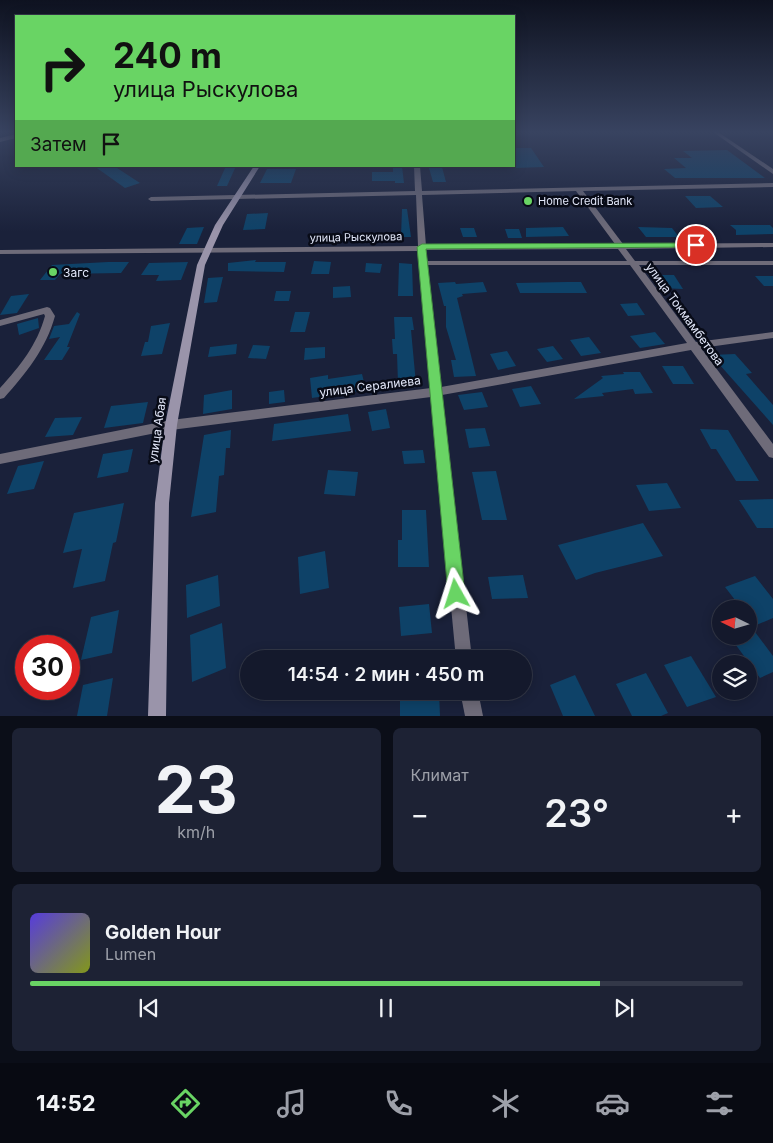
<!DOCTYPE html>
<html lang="ru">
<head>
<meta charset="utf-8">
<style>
  :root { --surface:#14192c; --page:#1d2234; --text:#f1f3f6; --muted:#9da0a9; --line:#333848; --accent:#69d464 }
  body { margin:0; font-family:Inter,sans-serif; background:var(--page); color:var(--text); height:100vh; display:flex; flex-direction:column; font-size:19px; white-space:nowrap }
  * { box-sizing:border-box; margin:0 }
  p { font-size:16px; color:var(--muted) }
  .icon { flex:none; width:28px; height:28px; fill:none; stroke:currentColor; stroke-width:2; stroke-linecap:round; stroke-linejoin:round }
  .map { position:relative; height:716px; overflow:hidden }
  .panel { display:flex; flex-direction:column; gap:12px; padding:12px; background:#0b0e18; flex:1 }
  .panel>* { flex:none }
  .top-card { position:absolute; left:15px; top:15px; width:500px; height:152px; border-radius:0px; box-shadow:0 2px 12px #0003,0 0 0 1px var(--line); background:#69d464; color:#111; overflow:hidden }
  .needle { width:32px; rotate:275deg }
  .buttons { position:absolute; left:712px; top:600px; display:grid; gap:10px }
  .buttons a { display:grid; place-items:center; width:45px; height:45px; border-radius:50%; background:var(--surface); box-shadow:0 2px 12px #0003,0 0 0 1px var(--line); font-size:25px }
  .speed { position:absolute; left:15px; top:635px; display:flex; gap:10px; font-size:25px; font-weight:700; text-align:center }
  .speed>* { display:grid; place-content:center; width:65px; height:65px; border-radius:50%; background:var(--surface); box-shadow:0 2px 12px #0003,0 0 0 1px var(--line); line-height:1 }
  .speed .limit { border:8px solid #d22; background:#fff; color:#111 }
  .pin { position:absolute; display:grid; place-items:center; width:42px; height:42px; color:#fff; margin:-21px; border:2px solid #fff; border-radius:50%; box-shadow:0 1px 5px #0007 }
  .me { position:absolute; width:55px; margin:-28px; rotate:354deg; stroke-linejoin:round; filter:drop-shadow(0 0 4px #0008) }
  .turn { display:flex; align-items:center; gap:18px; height:105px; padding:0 15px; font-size:22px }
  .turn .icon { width:65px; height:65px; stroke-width:2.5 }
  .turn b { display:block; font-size:35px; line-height:42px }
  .then { display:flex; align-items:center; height:48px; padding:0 15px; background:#0003; gap:10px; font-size:19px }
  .big { font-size:38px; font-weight:600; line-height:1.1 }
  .panel .widget { flex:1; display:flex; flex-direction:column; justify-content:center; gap:8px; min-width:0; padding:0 18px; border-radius:8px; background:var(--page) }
  .panel .dial { align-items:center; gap:0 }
  .dial b { font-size:65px; line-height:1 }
  .song { display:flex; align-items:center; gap:15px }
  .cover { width:60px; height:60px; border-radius:8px; background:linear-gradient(135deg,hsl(250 70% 55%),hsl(70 70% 35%)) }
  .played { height:5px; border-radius:2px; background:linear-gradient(90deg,var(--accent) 80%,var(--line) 80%) }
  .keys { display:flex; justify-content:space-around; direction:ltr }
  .heat { display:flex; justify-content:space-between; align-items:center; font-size:28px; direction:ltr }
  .panel .tiles { flex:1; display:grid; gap:12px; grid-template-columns:1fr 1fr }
  .widget:last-child { grid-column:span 2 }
  .trip { position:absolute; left:240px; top:650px; width:292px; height:50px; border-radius:25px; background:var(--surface); box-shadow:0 2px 12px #0003,0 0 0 1px var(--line); font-weight:600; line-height:50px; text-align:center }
  .tab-bar { display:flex; height:80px; justify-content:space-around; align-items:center; background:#080a12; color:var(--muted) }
  .tab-bar .icon { width:35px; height:35px }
  .tab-bar .selected { color:var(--accent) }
  .tab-bar b { font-size:22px; color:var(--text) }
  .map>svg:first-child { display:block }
</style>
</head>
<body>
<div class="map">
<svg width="773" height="716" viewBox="0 0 773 716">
  <rect width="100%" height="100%" fill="#1a213a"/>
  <!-- building -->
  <g fill="#0e4268">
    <polygon points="514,148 531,148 544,167 514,168"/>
    <polygon points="727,150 765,178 675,178 664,169 686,168 674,158 692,158 683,151"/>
    <polygon points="94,166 114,166 140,183 125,188"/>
    <polygon points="226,166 236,166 227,186 217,186"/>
    <polygon points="393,166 402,166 404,183 395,183 395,181 372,181 372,172 393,172"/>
    <polygon points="442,167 446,182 433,182 429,168"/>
    <polygon points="267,169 296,169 291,183 260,183"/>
    <polygon points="685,196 710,196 723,207 696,208"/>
    <polygon points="402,209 407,209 411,237 401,237"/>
    <polygon points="268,213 265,229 243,230 247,214"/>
    <polygon points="730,225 770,225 773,228 773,234 736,235 736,230"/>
    <polygon points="204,227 197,244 179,244 187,228"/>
    <polygon points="563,227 569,236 526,237 526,228"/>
    <polygon points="638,227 672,228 679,237 646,237"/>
    <polygon points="460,228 474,228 477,237 463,237"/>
    <polygon points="505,229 519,229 522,238 508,238"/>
    <polygon points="256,260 255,262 286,262 284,272 228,271 228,263"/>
    <polygon points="314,261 331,262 329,274 311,274"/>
    <polygon points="108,262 129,262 121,273 60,274 55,280 40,280 52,265"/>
    <polygon points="188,262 181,280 156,281 159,275 141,275 149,263"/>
    <polygon points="366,263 382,264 380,273 365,272"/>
    <polygon points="399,263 412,264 413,296 398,296"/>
    <polygon points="652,275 674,275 683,289 660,288"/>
    <polygon points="755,276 773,276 773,286 764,286"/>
    <polygon points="223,277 217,302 204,303 208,278"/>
    <polygon points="455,282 456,284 483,282 487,292 462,294 463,296 457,298 476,376 454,377 451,360 456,360 446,327 446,306 444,306 438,283"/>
    <polygon points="567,282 581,282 587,293 520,293 516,283"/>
    <polygon points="350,286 351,297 333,298 333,287"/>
    <polygon points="276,291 291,291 289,301 274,301"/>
    <polygon points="29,294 17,313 0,315 11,296"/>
    <polygon points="637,303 645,315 628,316 620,304"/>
    <polygon points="77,312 80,314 67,347 70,347 62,360 44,360 60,337 49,339 54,326 69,324"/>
    <polygon points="295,312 310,312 305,332 290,332"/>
    <polygon points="394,317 412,317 414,330 411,330 416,384 398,383 397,354 393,354 392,339 395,339"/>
    <polygon points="38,318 39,328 19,335 17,324"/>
    <polygon points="170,323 162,354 141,356 145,342 148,342 151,326"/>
    <polygon points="655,332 665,344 640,348 630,336"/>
    <polygon points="589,337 601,353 581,356 570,340"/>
    <polygon points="237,344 236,354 208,357 210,347"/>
    <polygon points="253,345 270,346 266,359 248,358"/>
    <polygon points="553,346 563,359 547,362 537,349"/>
    <polygon points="325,347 325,358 304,360 305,348"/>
    <polygon points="507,351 516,366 498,370 490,354"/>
    <polygon points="735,354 752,373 746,374 773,405 773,425 711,355"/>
    <polygon points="662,366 683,366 694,384 673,384"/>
    <polygon points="623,372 640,372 653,393 635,394 633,389 602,393 604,396 574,399 603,378 601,376 624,374"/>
    <polygon points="362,374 366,390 312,398 310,378 328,375 328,379"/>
    <polygon points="531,386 541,404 520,407 512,389"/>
    <polygon points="232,390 232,409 203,414 204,395"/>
    <polygon points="284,390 285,402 269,404 269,392"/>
    <polygon points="482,392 488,407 464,410 458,395"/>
    <polygon points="148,402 143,423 104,428 111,406"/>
    <polygon points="386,409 390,428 372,431 368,412"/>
    <polygon points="348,414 351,431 272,441 274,424"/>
    <polygon points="82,417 73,435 45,437 55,418"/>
    <polygon points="485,428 490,446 469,448 465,429"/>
    <polygon points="700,429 728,430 759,481 736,481 716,449 711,449"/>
    <polygon points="231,430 230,448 226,448 224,475 219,476 216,512 191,517 204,435"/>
    <polygon points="133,449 128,472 97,478 103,454"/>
    <polygon points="423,450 425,463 404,464 402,451"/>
    <polygon points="44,461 34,489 7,494 18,466"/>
    <polygon points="328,470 358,472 355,496 324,494"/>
    <polygon points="496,471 507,520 482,520 472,472"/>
    <polygon points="667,483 681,508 649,511 636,485"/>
    <polygon points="773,499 773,528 757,528 739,500"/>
    <polygon points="124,503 116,542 113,543 105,581 73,588 82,549 63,553 74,513"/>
    <polygon points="402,510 426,510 429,567 398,567 398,540 402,540"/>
    <polygon points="643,523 663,556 595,573 576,580 558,545"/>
    <polygon points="325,551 329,588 300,594 298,557"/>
    <polygon points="218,575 220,606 187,618 186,585"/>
    <polygon points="523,575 528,598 492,599 488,577"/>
    <polygon points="755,576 773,599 773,618 754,626 749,618 749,609 742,609 725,587"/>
    <polygon points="429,604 432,633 401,636 399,607"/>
    <polygon points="119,610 112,653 81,660 91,617"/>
    <polygon points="222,623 226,668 192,682 190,635"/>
    <polygon points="755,632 773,656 773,672 760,678 733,641"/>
    <polygon points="691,656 716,697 687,707 664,665"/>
    <polygon points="646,673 668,713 661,716 632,716 616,684"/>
    <polygon points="575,675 595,716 563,716 550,685"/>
    <polygon points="113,678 107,716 77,716 83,685"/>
    <polygon points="400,691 439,691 440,716 400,716"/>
  </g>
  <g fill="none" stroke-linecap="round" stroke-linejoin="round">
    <!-- street -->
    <g fill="#6e6b79" fill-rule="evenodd">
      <polygon points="713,132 718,132 773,169 773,174"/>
      <polygon points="16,134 16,138 0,142 0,138"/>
      <path d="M414,166h6l2,25 351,-8v4l-190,4 40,53 150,-1v4l-147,2 9,12h138v4h-134l57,77 77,-10v6l-72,10 72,96v14l-4,-1 -78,-107 -249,45 30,264h-16l-25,-262 -260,33 -171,34v-10l171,-34 260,-32 -13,-137 -418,3v-4l418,-4 -2,-51 -265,6 -3,-2 3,-2 264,-6zM576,191l39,53 -189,2 -4,-51zM618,249l9,12h-200l-1,-11zM427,265h203l57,78 -246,44z"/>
      <path d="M47,307l3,1 5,8c-9,33 -29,57 -51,82l-4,1v-11c20,-22 37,-43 45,-72l-1,-2 -44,12v-6z"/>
      <polygon points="460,691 478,691 483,716 465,716"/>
    </g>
    <!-- secondary -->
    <polygon fill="#9a94aa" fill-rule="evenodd" points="254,166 260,166 223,225 205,265 177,425 169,503 166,716 148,716 155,503 165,425 197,265 215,225"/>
  </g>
  <!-- sky -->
  <linearGradient id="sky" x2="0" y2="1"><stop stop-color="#0e1220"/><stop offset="0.57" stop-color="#384360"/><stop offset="1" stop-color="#384360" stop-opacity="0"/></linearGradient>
  <rect width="773" height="232" fill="url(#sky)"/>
  <!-- route -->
  <polygon fill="#69d464" stroke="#448a41" points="696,243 700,245 699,247 426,249 465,594 463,600 456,602 450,600 448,594 417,247 422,244"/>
  <!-- markers -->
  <g fill="#69d464" stroke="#080b17" stroke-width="2">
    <circle cx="528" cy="201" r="5"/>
    <circle cx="53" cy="272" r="5"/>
  </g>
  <g text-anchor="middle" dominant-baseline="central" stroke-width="5" stroke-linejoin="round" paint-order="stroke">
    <!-- far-poi labels -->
    <g font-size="11" fill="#e2e7f9" stroke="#080b17" text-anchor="start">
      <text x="538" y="201">Home Credit Bank</text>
    </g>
    <!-- far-street labels -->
    <g font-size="11" fill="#e2e7f9" stroke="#080b17">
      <text transform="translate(356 237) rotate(-1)">улица Рыскулова</text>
    </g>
    <!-- poi labels -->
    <g font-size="12" fill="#e2e7f9" stroke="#080b17" text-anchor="start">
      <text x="63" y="272">Загс</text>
    </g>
    <!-- street labels -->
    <g font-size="12" fill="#e2e7f9" stroke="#080b17">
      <text transform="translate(685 314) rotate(54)">улица Токмамбетова</text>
      <text transform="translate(370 386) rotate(-7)">улица Сералиева</text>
      <text transform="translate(157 430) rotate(-82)">улица Абая</text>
    </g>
  </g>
</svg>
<div class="buttons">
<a><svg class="needle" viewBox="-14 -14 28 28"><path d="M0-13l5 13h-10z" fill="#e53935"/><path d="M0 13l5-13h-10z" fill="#9da0a9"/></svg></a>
<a><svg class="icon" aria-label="layers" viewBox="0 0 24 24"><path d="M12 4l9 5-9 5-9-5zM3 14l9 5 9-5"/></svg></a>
</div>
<div class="speed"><div class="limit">30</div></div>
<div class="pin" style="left:696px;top:245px;background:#d93025"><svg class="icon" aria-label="arrive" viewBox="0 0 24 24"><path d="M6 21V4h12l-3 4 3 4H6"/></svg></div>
<svg class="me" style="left:456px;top:594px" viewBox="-20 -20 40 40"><path d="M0-17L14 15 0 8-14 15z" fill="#69d464" stroke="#fff" stroke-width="4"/></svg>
<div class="trip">14:54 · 2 мин · 450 m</div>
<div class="top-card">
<div class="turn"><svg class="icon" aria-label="right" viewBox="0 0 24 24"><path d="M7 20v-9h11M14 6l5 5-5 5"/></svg><div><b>240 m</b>улица Рыскулова</div></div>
<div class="then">Затем<svg class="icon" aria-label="arrive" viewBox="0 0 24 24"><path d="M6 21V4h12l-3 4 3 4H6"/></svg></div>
</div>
</div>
<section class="panel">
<div class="tiles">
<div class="widget dial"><b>23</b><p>km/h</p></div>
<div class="widget"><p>Климат</p>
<div class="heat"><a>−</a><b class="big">23°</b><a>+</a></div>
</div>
<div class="widget">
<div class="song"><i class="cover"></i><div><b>Golden Hour</b><p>Lumen</p></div></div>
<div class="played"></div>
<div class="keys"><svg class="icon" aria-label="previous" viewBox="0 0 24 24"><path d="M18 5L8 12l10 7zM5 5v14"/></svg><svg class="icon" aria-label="pause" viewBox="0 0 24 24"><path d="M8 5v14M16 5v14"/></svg><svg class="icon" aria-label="next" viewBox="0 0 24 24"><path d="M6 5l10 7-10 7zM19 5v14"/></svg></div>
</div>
</div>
</section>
<nav class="tab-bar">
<b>14:52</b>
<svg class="icon selected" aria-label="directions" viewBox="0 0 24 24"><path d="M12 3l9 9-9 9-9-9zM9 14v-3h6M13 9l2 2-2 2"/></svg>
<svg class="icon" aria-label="music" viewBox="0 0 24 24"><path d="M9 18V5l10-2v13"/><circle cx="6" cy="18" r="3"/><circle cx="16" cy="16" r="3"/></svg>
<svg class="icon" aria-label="phone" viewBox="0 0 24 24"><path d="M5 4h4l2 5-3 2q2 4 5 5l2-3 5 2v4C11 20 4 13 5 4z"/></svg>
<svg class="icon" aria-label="climate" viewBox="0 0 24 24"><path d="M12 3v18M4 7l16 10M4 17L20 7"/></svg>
<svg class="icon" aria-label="car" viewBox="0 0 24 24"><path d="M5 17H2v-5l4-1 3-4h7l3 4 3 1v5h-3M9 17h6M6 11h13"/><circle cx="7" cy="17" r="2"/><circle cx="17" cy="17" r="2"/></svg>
<svg class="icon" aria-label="filters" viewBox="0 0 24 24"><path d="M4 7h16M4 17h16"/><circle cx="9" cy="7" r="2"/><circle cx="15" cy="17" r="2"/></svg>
</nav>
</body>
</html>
